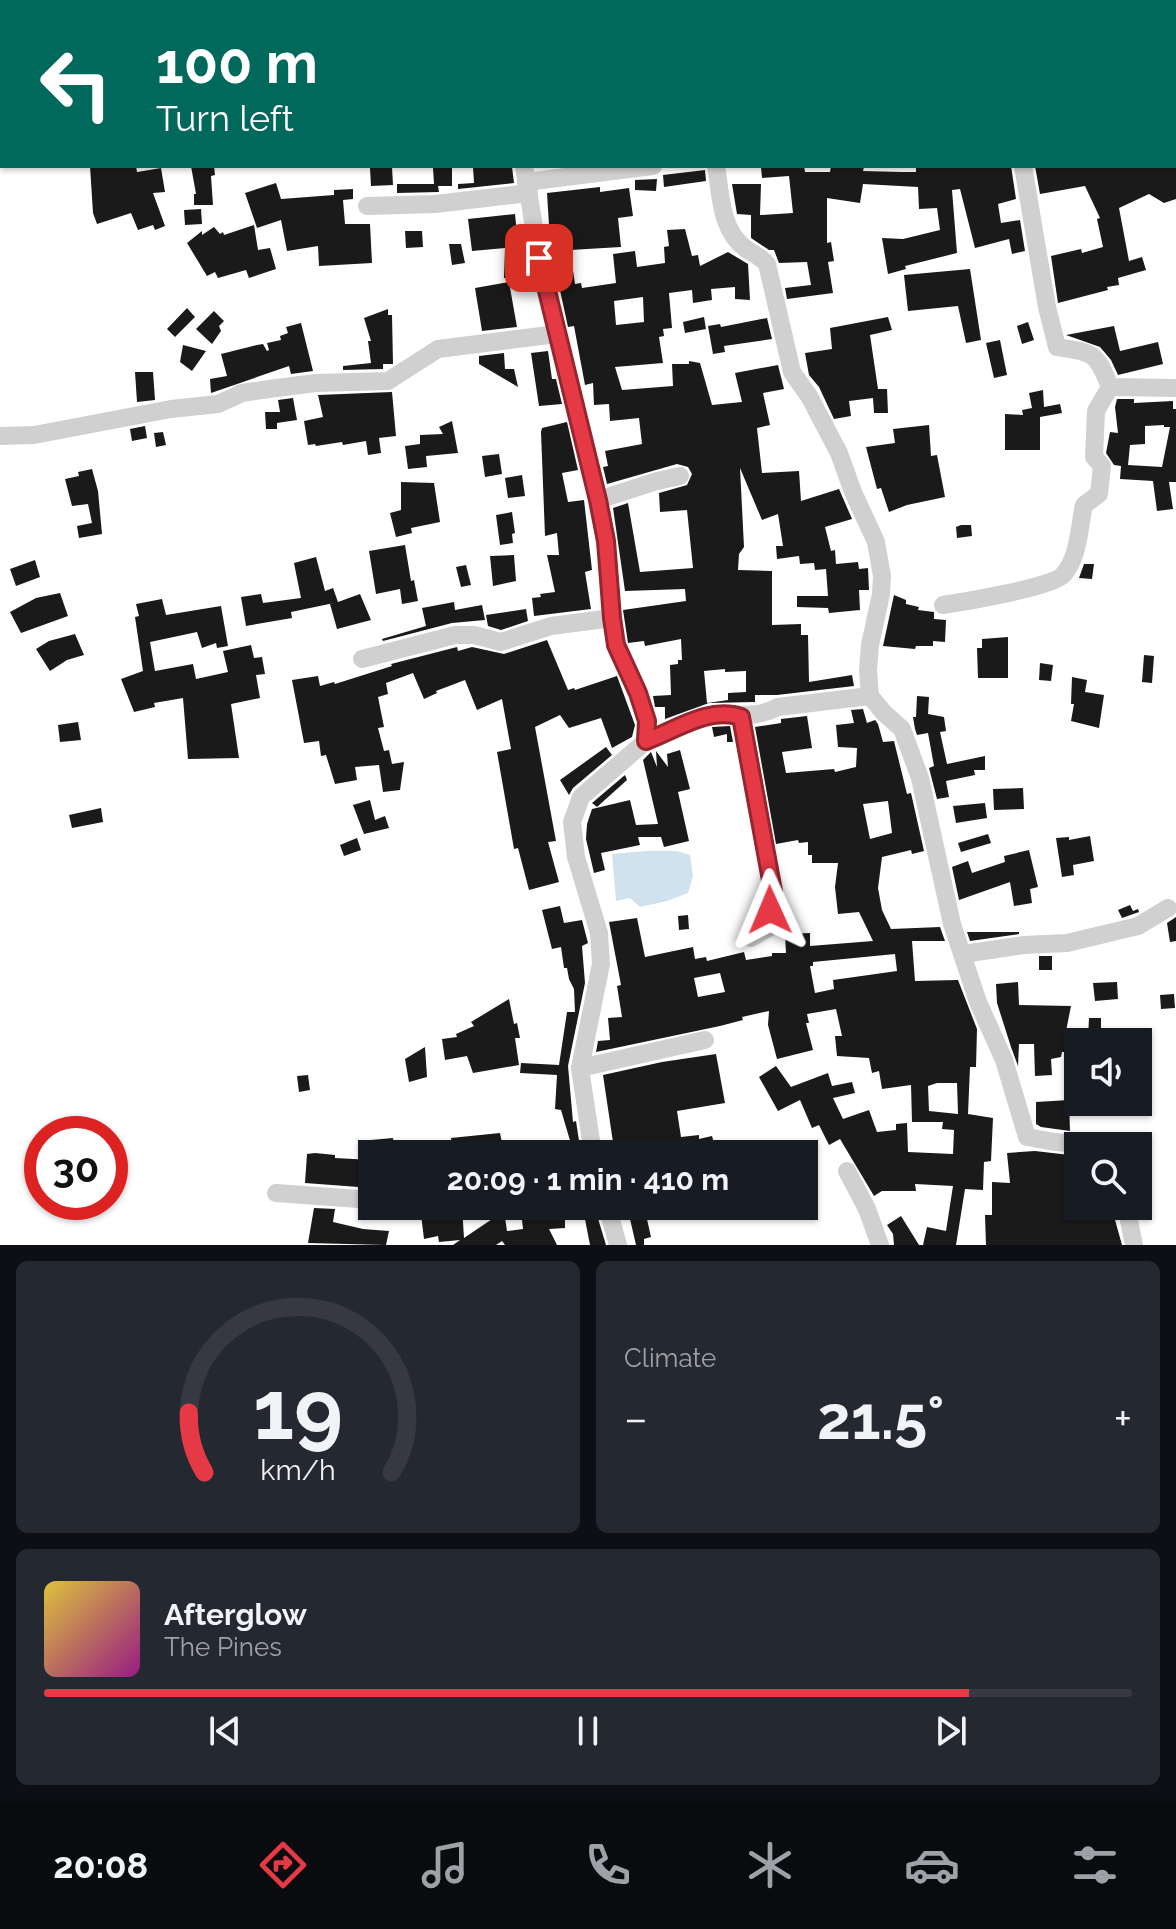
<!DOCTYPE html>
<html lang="en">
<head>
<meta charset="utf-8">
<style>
  :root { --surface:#171b24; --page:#242831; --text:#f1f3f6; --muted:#9ea1a6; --line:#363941; --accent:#e63946 }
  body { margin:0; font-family:Raleway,sans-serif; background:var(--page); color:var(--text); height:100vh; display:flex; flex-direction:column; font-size:30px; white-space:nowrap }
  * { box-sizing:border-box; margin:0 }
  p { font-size:26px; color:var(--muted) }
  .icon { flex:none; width:44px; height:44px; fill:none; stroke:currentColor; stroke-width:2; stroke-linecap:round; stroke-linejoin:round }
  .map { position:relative; height:1245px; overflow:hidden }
  .side { display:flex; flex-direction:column; gap:16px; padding:16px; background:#0d0f14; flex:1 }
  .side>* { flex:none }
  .hud { position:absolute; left:0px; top:0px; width:1176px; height:168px; box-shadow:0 2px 6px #0004; background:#00695c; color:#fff; overflow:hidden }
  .buttons { position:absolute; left:1064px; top:1028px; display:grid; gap:16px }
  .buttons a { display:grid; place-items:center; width:88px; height:88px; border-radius:0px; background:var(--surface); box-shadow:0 2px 6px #0004; font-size:40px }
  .speed { position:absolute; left:24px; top:1116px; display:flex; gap:16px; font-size:40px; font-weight:700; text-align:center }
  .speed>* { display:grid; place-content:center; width:104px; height:104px; border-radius:50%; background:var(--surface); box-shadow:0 2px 6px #0004; line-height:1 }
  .speed .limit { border:12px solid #d22; background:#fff; color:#111 }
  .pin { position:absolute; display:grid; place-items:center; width:68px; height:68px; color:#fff; margin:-34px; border-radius:16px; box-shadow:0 4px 12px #0006 }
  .me { position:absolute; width:88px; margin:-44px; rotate:359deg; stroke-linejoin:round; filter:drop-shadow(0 0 6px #0008) }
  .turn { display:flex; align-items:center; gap:28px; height:168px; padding:0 24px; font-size:36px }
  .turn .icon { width:104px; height:104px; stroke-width:2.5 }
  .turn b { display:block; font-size:56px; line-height:68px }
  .big { font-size:60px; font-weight:700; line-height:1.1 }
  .side .card { flex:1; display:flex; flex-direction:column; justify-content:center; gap:12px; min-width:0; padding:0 28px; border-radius:12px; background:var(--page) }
  .side .dial { align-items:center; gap:0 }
  .dial svg { height:208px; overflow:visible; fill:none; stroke:var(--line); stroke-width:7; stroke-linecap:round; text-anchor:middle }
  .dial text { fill:var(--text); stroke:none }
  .song { display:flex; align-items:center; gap:24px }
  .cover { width:96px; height:96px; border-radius:12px; background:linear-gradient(135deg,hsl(50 70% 55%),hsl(310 70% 35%)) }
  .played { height:8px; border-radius:4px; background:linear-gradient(90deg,var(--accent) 85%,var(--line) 85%) }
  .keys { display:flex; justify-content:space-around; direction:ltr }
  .heat { display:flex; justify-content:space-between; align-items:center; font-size:44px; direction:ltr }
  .side .tiles { flex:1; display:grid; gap:16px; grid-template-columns:1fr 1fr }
  .card:last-child { grid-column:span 2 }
  .trip { position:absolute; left:358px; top:1140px; width:460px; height:80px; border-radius:0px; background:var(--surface); box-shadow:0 2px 6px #0004; font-weight:700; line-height:80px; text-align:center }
  .dock { display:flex; height:128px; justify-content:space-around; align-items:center; background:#090b0e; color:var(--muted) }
  .dock .icon { width:56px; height:56px }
  .dock .active { color:var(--accent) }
  .dock b { font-size:36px; color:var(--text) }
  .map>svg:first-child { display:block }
</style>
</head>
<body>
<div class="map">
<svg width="1176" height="1245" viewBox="0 0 1176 1245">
  <rect width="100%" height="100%" fill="#fff"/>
  <!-- water -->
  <g fill="#cfe2ee">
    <rect x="821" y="0" width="139" height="2"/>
    <polygon points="645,851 677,851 690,855 693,876 688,893 667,901 640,907 630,898 616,901 612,854"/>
  </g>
  <!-- building -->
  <g fill="#1a1a1a" fill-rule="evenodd">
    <polygon points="90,166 136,166 137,172 161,168 165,192 153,193 165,226 155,230 153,225 138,230 131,213 97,224 93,213"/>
    <polygon points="191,166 214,166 215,175 211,176 213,205 194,205 194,194 196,194"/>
    <polygon points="804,166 805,172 830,172 831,166 856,166 864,167 863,171 902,172 916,172 916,166 1011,166 1016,199 998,204 1001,223 1020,220 1025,251 1012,254 1009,239 975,248 960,189 952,190 957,253 905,266 906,269 888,274 882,238 903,239 940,230 937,208 919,209 918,187 863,184 860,203 827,198 827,243 831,242 834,261 828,262 833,293 787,299 785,288 811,285 807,262 779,263 774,250 769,250 751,238 751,215 737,214 732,184 761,184 760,215 793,213 789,176 762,178 761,167"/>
    <polygon points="1035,166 1176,166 1176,199 1164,203 1149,194 1119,208 1129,261 1142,257 1146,270 1118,278 1119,285 1107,287 1108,290 1058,303 1051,256 1081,249 1082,253 1103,247 1097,219 1100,218 1085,186 1040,194"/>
    <polygon points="392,167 393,185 371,186 370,168"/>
    <polygon points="473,167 512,167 514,183 458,189 458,184 474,183"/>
    <polygon points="433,168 452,168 452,186 438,186 439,192 397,193 397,184 434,184"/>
    <polygon points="705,170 706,181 664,187 663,175"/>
    <polygon points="657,179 656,191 635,190 635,180"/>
    <polygon points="276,183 281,199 334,195 334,190 353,189 353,199 343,200 345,224 370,224 372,263 319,266 318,246 287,251 281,220 257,228 245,193"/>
    <path d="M600,187v5l29,-4 4,28 -15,2 3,29 -51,3 5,34 6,-1 1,5 34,-5 -3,-29 22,-3 2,16 28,-4 -1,-16 5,-1 -2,-16 18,-1 7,27 6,-1 2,11 28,-14 20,12 2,36 -15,-1v-12l-24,2 1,11 -19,3 -1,-13 -23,3 3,35 -9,1 1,7 -5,1 4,26 -48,4 7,23 51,-4 -1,-22h17v-3l11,2 12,42 30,-3 -7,-29 43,-8 6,24 -21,4 7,32 -13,3 5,45 37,-2 2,30 38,-12 13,30 -27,8 6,24 4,-1 1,14 22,-2 1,7 9,-1 1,22h-10l1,20 -31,3 -1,-5 -31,-1v-11h31l-2,-27 -11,1 -1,-7 -14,1 -1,-8 -22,3 -1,-13h7l-5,-32 -16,6 -22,-52 4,79 -5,7 -1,16 34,1v54l29,-1v11h7l1,47 43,-7 2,11 -77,9h-22v7l-46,1 -44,16v-12h-10l-2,-11 18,-1 -1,-30 8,-1v-4h4l-1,-21 -36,7 -1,-5 -16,2 -5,-33 63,-9 -1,-12 -60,2 -12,-83 15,-5 12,69 53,-4 -6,-58 -27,2 -1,-19 28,-8 5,-11 -4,-7 -11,-3 -70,20 -4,-17 5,-1 -3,-15 37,-7 -3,-26 -29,3 -1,-17 -15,1 -1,-22 -8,2 -11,-59 -6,1 -22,-101 3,-1 -2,-32zM643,297l1,25 -28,3 -2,-24zM725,669v3l21,-1v21l-18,1v7l-21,3 -3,-32z"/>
    <polygon points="201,209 202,224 185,225 184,210"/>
    <polygon points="515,214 519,254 528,262 532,278 504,278 505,248 472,251 468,219"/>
    <polygon points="254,225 258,250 270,248 276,269 249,278 246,270 218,278 215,272 207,276 187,243 202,231 202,235 214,227 220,234 223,232 224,235"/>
    <polygon points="405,231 422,231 423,247 406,248"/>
    <polygon points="449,244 461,244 465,263 452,265"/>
    <polygon points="970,269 981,340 966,343 958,306 908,311 904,275"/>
    <polygon points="509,282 517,327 482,331 475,288"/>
    <polygon points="187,308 195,317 175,337 167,329"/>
    <polygon points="388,309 388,315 392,315 393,364 383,364 383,369 343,370 343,366 371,363 368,341 371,341 364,318"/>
    <polygon points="214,311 224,321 219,326 221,331 212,344 196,329"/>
    <polygon points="704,317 706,329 685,333 683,322"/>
    <polygon points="888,317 892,330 870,335 878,389 887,389 888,413 874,413 873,398 849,401 851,416 834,419 819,387 809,375 805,353 832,349 830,328"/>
    <polygon points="767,318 772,339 724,346 725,352 713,354 708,326 720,324 721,327"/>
    <polygon points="1028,322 1034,340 1022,344 1017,326"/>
    <polygon points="301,323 313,371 291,374 289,366 211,393 210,379 227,376 221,354 257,345 263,344 267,351 269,350 267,343 281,340 280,336 288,333 286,327"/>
    <polygon points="1114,326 1120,351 1158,342 1163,364 1118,375 1111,360 1100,347 1066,335"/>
    <polygon points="1000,340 1007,375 994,378 986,343"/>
    <polygon points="183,345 206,351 192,371 180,362"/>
    <polygon points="548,351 552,379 556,379 562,404 539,406 531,353"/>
    <polygon points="504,353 505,369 514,369 518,387 479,364 479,356"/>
    <polygon points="135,372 153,372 155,400 137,402"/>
    <polygon points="1043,390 1044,407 1060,404 1062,413 1040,417 1040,450 1005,450 1005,414 1023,415 1022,410 1032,408 1029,393"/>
    <polygon points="392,392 396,436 379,438 381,453 368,455 366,441 343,445 342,442 316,446 315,444 308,445 304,421 323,417 318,395"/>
    <polygon points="293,398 297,420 277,423 277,429 266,429 265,412 280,412 278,400"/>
    <path d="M1117,399h17v4l39,-2v8h3v73h-7l4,27 -16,2 -4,-30 -33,-2 1,-13 -7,-1 -8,-12 4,-21 8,1 -3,-26zM1164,425v2h6l-8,40 -34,-2 2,-20 15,-1v-18z"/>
    <polygon points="452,421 458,453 426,456 427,467 408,469 405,446 420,444 420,435 443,434 439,427"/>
    <polygon points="567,422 578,470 562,473 568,502 584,500 592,570 585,572 591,609 534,616 532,598 541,597 540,594 555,592 547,555 559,555 557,533 545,536 541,432 542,428"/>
    <polygon points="929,425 931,456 937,455 945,497 907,505 889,512 881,488 877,489 866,447 895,443 893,429"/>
    <polygon points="145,426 147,438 132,441 130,429"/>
    <polygon points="163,432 166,445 156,447 154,433"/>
    <polygon points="499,454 502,474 485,477 482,456"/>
    <polygon points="92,469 98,491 102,534 79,538 77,526 92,523 88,504 72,506 65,479 79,476 78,472"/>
    <polygon points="522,475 525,496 508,498 505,478"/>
    <polygon points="401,482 434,483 440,522 411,528 412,533 396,537 390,513 401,510"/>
    <polygon points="512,512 515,533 512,534 513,543 500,545 496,515"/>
    <polygon points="961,525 971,525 972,536 957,538 956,527"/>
    <polygon points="405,545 411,581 414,580 418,601 402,604 400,589 376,594 369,551"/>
    <polygon points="514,555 516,581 493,586 490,556"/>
    <polygon points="316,557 325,591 333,588 338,602 360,594 371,620 337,629 330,604 334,603 291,612 292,618 246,626 241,597 261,594 263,603 301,598 294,563"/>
    <polygon points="35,560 40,577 16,586 10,569"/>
    <polygon points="1084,564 1094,564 1092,579 1079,578"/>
    <polygon points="466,565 471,585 461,587 456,567"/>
    <polygon points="60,593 68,616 21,633 10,612 36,598"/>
    <polygon points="894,595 906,600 906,604 919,607 918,610 934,612 934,619 946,620 945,642 933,641 933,646 916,646 915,649 883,646"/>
    <polygon points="162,599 166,615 221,606 228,646 217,648 216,643 202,648 197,632 150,642 155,671 193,664 196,679 228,672 223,651 251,645 254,658 262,657 265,674 256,675 260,698 231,704 239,758 188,759 183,698 154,703 155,707 134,712 121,679 143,671 135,617 139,616 136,604"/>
    <polygon points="454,602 455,610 482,605 485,620 452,623 383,641 382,639 426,626 422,608"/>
    <polygon points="526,609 528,621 501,630 488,626 486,615"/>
    <polygon points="75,634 84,655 67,660 50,671 36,649 49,641"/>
    <polygon points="1008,637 1008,678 978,678 977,648 982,648 982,639"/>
    <polygon points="547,640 568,690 574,688 575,690 617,676 635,725 632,737 612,748 601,718 569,728 560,715 535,727 556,841 548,842 559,882 529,890 518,848 514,849 497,752 511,749 502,699 477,710 465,680 436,691 437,693 424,699 413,673 386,683 388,694 378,697 384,727 378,728 384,751 389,750 392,764 404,762 400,790 383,792 379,765 355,767 357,780 335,784 326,755 321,756 319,741 304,743 292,680 318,676 320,686 334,682 335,684 392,666 391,664 457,647 458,651 472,647 504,654"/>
    <polygon points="1144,655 1154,656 1152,683 1142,682"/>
    <polygon points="1040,663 1053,665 1051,681 1039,680"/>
    <polygon points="1072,677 1087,680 1085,692 1104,695 1099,728 1071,721 1074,704 1071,704"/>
    <polygon points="917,696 929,697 928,714 944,717 946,731 940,732 947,764 985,756 985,770 974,770 975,775 946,781 949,797 937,799 929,768 934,766 928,733 917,735 915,729 913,717 916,717"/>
    <path d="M863,709l4,14 8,-3 3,4 5,18 11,-1 13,53 4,-1 13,58 -12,3 -1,-4 -29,7 -4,31 4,22 9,19 49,-2 5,14h-33l3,40 43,-1 19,49 -1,38h-6l-2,47 25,4 -2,43 -7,1 -1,28 -18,-1 -9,56h-33l4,-18 19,4 7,-45 -38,-2 1,7h-34l-8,5 -34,-57 -11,6 -10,-20 -7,3 -12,-28 -22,11 -19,-34 17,-11 15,21 37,-14 4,13 20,-4 3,11 -22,5 10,21 26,-9 8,22 19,-2v-6l11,-1 1,29 45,2 1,-24 -12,-1 1,-7h-31l-1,-37 -29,4 -3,-18 -7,2 -3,-15 -32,-2 -2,-20h7l-6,-27 -29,5 2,9h-3l7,27 -36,9 -9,-34 1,-14 -27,6 1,3 -23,6 -124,26 2,-11 12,-1 -2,-22 14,-1 -5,-31 4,-1 -12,-63 28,-4 8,39 48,-10 2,12 11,-2 1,4 37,-9 2,8 26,-4v-3h14l-1,-19 25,-1v13l63,-5 -14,-29 -21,2 -3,-27 3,-24h-26v-8h-4v-13l-9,1 -1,-3 -22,4 -21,-117 26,-4v-4l26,-3 5,32 -30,4 4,21 48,-4 1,3 21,-5 1,-19 -19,-1 -2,-22 18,-2 -3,-13zM888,801l4,32 -22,6 -7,-35zM895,954l2,17 -64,9 1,9 -19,4 -5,-27h3v-4zM720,973l5,19 -27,5 -4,-19zM937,1083h20l1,31 -29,-3 -1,-25z"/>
    <polygon points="78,722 81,740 60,742 58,725"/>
    <polygon points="730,726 733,742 727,742 727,734 714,737 712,727"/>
    <polygon points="606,747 612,755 573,788 569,795 560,780"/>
    <polygon points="680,750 690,789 678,792 689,841 664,847 661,837 638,837 640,845 601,853 605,870 594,873 586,839 587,824 592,809 630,800 636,825 658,824 643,760 651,752 657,767 656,751 668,767 667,754"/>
    <polygon points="625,775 627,780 597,807 592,803"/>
    <polygon points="1023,788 1024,809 994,810 993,789"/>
    <polygon points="370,800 375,820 385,816 389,828 364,834 353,805"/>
    <polygon points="985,803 987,818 956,823 953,806"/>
    <polygon points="101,808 103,822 72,828 69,815"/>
    <polygon points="988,834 991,843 961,852 958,843"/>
    <polygon points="1090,836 1094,861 1073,865 1074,875 1062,877 1056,838 1069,837 1069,840"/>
    <polygon points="357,838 361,850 344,856 340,845"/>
    <polygon points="1029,850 1038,887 1030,889 1032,903 1014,906 1010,882 959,900 952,867 968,861 972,873 1005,862 1004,856"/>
    <polygon points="1130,905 1133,911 1138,909 1139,912 1122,918 1118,910"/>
    <polygon points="560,906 564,923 582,920 588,943 582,946 585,983 568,1066 573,1122 576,1121 581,1154 574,1154 561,1110 555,1109 557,1075 520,1073 521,1063 559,1065 567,1012 575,1012 574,989 569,979 567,968 564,968 561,947 552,949 542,910"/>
    <polygon points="688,915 689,929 679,930 678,916"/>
    <polygon points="1176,917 1176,941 1170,942 1167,923"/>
    <polygon points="967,932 1019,932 1019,934 970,941"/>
    <rect x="1039" y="956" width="13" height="14"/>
    <polygon points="1018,982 1019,1005 1071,1006 1064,1041 1078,1041 1078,1052 1062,1052 1061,1057 1051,1059 1052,1075 1035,1076 1034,1044 1019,1044 1018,1066 1011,1047 997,1003 996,984"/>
    <polygon points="1117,982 1118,999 1095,1001 1093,983"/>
    <polygon points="1174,994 1175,1008 1161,1009 1160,995"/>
    <polygon points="509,999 514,1024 517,1023 520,1038 515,1038 519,1065 473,1073 467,1056 445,1060 442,1039 457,1037 456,1034 474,1026 471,1022"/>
    <polygon points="1089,1018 1101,1018 1101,1039 1088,1039"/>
    <polygon points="425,1047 427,1077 409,1082 405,1059"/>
    <polygon points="716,1054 725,1103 677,1111 681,1137 699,1135 699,1139 712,1136 717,1154 661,1154 659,1142 614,1149 603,1075 662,1062"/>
    <polygon points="308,1075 310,1090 299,1092 297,1076"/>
    <polygon points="1069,1100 1070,1131 1041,1127 1036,1124 1036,1102"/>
    <polygon points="500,1133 502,1143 492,1145 494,1154 453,1154 451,1138"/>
    <polygon points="393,1138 395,1154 372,1154 371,1140"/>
    <polygon points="1035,1151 1078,1156 1078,1206 1089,1206 1092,1212 1112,1209 1122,1245 986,1245 985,1215 992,1215 992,1182 1010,1183 1007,1153"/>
    <polygon points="315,1153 335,1155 335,1158 372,1160 372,1188 305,1183 307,1154"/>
    <polygon points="420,1206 462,1206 464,1238 504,1211 507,1231 523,1229 522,1220 565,1218 565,1228 549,1229 557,1245 505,1245 502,1241 496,1245 453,1245 460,1240 439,1242 438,1236 424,1239"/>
    <polygon points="627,1206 644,1206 651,1237 644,1239 644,1245 636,1245"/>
    <polygon points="314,1208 335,1209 333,1222 363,1229 389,1231 386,1245 308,1243"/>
    <polygon points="596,1212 606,1245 590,1245 584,1214"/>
    <polygon points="901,1216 919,1245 894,1245 893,1234 887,1225"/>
  </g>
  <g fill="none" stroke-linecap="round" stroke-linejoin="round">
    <!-- minor -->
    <g stroke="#d0d0d0" stroke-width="18">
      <polyline points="504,0 504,2"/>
      <polyline points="1174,81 1176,80"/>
      <polyline points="524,166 539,258 598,500 606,541 612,618 616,645 638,693 647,721 646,741 581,797 572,822 576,857 599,933 601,964 580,1068 593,1154"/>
      <path d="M716,166c5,29 4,64 30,83 8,5 15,8 21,15l25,108 17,24 30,57 14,39 23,50 6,34 -1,18 -11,51 -2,25 2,26"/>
      <path d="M1023,166l24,141 10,40c37,6 39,5 53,40l66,1"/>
      <polyline points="526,182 653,166"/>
      <polyline points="367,206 435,204 529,193"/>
      <polyline points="0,436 34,435 171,409 218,404 242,393 276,388 316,383 388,381 438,349 557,334"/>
      <polyline points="598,500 657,481 680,476"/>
      <path d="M943,605c20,-3 110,-18 120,-30 16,-17 16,-48 21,-70l15,-11 3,-28 -8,-9 2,-46 14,-24"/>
      <polyline points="362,659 455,635 474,635 501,642 551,626 612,618"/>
      <polyline points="741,717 773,891 767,929 751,938"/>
      <path d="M646,741c18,-7 48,-24 65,-26 26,-4 40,6 67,-8l92,-11 14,17 18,16 18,49 32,146 26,78 26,58 23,77 28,5 53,4"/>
      <polyline points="963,954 1024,945 1067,943 1138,926 1168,908"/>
      <polyline points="580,1068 705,1040"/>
      <polyline points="847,1171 867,1209 880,1245"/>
      <polyline points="276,1193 372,1200"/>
      <polyline points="607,1206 618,1245"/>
      <polyline points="1126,1206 1134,1245"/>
    </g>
  </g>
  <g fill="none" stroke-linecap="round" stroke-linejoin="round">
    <defs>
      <path id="route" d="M539,258l59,242 8,41 6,77 4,27 22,48 9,28 -1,20c30,-11 63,-35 95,-24l32,174 -3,19"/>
    </defs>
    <!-- route casing -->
    <use href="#route" stroke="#96252e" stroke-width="20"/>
    <!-- route -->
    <use href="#route" stroke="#e63946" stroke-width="14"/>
  </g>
</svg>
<div class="buttons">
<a><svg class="icon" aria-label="sound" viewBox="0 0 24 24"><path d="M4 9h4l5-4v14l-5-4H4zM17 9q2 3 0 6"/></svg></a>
<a><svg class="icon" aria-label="search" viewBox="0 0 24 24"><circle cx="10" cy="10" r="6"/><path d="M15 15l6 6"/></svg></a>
</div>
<div class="speed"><div class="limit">30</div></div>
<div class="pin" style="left:539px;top:258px;background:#d93025"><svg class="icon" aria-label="arrive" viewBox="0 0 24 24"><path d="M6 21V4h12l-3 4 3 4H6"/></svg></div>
<svg class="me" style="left:770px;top:910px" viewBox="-20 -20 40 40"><path d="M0-17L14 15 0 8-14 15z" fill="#e63946" stroke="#fff" stroke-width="4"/></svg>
<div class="trip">20:09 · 1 min · 410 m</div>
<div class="hud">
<div class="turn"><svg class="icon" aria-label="left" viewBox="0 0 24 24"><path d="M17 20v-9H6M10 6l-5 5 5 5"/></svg><div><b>100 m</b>Turn left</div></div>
</div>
</div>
<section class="side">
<div class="tiles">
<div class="card dial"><svg viewBox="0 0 100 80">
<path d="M14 69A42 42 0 1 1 86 69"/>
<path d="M14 69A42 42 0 0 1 8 46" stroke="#e63946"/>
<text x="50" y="56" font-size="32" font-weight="700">19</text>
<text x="50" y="72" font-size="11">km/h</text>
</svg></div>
<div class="card"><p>Climate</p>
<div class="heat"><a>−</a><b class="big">21.5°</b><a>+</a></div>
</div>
<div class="card">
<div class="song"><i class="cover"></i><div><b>Afterglow</b><p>The Pines</p></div></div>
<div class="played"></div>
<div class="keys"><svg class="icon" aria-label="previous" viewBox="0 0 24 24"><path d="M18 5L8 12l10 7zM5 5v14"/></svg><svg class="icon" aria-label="pause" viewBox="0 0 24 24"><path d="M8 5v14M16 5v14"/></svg><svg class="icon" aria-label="next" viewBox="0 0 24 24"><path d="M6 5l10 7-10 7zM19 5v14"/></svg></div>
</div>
</div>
</section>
<nav class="dock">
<b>20:08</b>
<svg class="icon active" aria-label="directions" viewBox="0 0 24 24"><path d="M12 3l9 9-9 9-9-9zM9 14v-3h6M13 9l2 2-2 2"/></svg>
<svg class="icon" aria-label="music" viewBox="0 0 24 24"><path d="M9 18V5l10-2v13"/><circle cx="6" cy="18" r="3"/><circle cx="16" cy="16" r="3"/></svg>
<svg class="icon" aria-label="phone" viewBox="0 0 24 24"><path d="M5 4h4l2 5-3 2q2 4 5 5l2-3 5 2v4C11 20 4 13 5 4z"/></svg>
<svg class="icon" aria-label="climate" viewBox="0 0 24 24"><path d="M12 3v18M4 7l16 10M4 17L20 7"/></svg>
<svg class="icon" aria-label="car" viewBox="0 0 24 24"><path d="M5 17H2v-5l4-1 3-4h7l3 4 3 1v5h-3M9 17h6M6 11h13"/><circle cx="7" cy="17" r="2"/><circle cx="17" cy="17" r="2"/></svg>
<svg class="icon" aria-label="filters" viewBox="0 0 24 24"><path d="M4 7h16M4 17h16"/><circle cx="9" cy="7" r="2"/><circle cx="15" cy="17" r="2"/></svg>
</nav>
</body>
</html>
